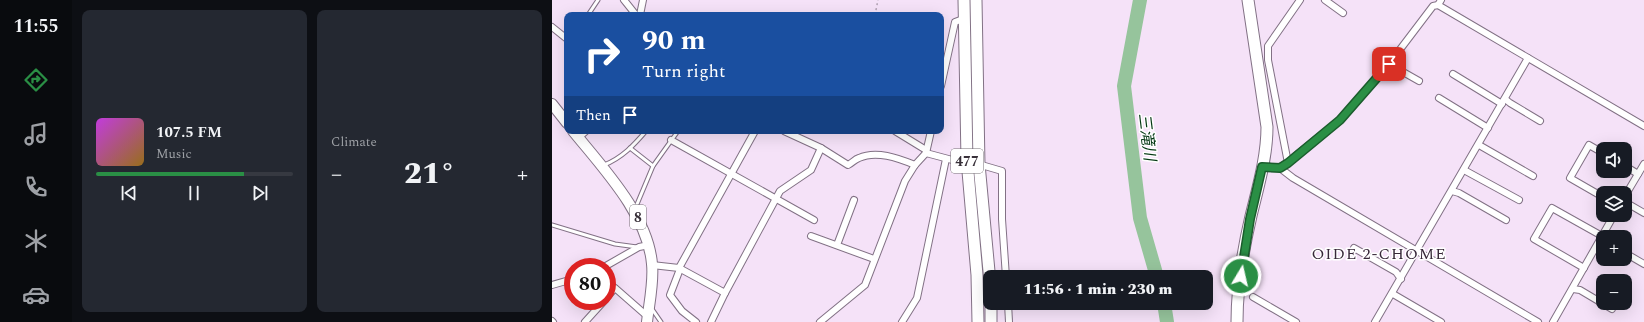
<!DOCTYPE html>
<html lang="en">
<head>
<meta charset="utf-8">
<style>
  :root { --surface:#171b24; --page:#242831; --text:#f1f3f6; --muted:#9ea1a6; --line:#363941; --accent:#2a8f45 }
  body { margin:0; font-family:Spectral,"Noto Sans JP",serif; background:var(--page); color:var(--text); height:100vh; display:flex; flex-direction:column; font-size:15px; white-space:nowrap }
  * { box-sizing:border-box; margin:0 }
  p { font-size:13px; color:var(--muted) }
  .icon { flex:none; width:22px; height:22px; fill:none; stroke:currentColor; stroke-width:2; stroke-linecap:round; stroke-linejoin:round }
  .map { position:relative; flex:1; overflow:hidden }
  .details { display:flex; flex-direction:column; gap:10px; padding:10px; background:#0d0f14; width:480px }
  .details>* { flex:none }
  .banner { position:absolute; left:12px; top:12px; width:380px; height:122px; border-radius:8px; box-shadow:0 4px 16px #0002; background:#1a4fa0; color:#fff; overflow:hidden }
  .tools { position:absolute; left:1044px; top:142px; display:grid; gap:8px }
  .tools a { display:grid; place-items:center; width:36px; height:36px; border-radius:8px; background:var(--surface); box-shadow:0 4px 16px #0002; font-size:20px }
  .speed { position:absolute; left:12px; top:258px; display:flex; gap:8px; font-size:20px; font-weight:700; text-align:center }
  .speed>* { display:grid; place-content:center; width:52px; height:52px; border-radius:50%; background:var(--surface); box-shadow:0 4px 16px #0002; line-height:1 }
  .speed .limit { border:6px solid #d22; background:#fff; color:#111 }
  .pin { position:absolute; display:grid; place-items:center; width:34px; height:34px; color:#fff; margin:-17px; border-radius:8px; box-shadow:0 2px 6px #0006 }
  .me { position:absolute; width:44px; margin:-22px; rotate:9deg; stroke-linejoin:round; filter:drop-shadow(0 0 3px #0008) }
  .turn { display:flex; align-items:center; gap:14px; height:84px; padding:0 12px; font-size:18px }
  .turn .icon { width:52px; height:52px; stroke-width:2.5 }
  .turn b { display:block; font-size:28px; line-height:34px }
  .then { display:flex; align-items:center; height:38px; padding:0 12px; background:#0003; gap:8px; font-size:15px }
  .big { font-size:30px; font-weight:800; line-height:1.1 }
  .details .widget { flex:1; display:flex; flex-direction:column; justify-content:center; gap:6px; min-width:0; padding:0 14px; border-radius:8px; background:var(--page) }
  .song { display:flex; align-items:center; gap:12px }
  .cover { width:48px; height:48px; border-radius:6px; background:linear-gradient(135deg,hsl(290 70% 55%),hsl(40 70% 35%)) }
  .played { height:4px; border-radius:2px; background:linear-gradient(90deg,var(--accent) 75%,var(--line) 75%) }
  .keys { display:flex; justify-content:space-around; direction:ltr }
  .heat { display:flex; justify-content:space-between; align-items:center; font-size:22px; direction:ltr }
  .details .tiles { flex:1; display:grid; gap:10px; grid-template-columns:repeat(2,1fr) }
  .trip { position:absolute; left:431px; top:270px; width:230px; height:40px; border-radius:8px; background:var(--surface); box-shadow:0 4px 16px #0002; font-weight:800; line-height:40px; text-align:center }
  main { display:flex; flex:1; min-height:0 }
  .tabs { display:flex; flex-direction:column; width:72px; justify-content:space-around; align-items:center; background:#090b0e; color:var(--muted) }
  .tabs .icon { width:28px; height:28px }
  .tabs .active { color:var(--accent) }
  .tabs b { font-size:18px; color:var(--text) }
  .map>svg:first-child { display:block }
</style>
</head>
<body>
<main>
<nav class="tabs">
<b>11:55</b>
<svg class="icon active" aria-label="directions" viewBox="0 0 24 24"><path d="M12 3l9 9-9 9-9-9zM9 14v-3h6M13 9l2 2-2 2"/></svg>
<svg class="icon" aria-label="music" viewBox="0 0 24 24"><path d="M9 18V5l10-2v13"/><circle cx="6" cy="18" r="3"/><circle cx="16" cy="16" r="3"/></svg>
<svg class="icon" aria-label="phone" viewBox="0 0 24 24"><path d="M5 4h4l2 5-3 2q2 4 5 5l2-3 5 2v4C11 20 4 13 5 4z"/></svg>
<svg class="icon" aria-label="climate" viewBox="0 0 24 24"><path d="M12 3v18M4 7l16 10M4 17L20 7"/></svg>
<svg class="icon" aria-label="car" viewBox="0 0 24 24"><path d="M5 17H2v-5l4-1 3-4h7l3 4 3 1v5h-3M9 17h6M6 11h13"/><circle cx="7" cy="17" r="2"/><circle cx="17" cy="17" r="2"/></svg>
</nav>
<section class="details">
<div class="tiles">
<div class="widget">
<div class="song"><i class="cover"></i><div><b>107.5 FM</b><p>Music</p></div></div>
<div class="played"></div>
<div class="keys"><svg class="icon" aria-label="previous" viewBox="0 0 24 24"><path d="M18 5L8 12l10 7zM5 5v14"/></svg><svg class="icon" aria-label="pause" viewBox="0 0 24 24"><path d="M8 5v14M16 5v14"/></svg><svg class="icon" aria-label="next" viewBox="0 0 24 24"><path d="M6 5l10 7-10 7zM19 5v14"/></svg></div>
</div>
<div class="widget"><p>Climate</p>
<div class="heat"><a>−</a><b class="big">21°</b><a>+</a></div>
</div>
</div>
</section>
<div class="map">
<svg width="1092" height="322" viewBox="0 0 1092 322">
  <rect width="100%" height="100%" fill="#f5e2f8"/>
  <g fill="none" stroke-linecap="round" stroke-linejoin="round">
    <!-- river -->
    <g stroke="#96c49c" stroke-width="14">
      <polyline points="588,0 572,86 588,218 605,277"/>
      <polyline points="612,303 615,322"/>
    </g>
    <defs>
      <g id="lane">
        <polyline points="36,15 46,0"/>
        <polyline points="78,148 101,166"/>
        <path d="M52,165c18,-7 30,-20 42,-34"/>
        <polyline points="83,209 101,166 126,131"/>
        <polyline points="0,225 63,244 85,247"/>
        <polyline points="100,309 109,322"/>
      </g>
      <g id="street">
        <polyline points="72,0 84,15"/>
        <polyline points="773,0 791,13"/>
        <polyline points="886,5 1092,126"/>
        <polyline points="88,15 91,0"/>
        <polyline points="0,27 15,39"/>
        <polyline points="837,64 867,81"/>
        <polyline points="901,74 950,104"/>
        <polyline points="389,86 403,22 411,19"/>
        <polyline points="887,98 936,128"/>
        <polyline points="953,99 958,103 988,121"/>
        <path d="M232,131l37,17 27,17c4,-2 7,-6 11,-7 17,-8 39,0 56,7"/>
        <polyline points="343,131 374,150"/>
        <polyline points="26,138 34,131"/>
        <polyline points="119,140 262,220"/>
        <polyline points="927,145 981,176"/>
        <polyline points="374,153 404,161 417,160"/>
        <polyline points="374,153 379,131"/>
        <polyline points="1051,153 1037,145 1018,178 1051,197"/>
        <polyline points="736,163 716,60 716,46 748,0"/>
        <polyline points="426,164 450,171 450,219 454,277"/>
        <polyline points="1073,166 1086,174"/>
        <polyline points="711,167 728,168 788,120 800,107 837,64 881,6 886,5 889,0"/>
        <polyline points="728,168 741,178 986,322"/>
        <polyline points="912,170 967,200"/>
        <polyline points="900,191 907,193 954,220"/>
        <polyline points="1073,196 1092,164"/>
        <polyline points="1073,202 1092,213"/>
        <polyline points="259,236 322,259"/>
        <polyline points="285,245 302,200"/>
        <polyline points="802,248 844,272 849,279"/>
        <polyline points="1073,253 1092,264"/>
        <polyline points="100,265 127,268 173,293 228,191 259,170 269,148"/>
        <polyline points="52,267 87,247 97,245"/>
        <polyline points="127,268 203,131"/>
        <polyline points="1032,268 982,239 1000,208 1050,236"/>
        <polyline points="128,269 118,295 130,311 144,322"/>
        <polyline points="0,285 21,279"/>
        <polyline points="1021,289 1028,290 1060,309"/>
        <polyline points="841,294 889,322"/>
        <polyline points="55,297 63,288 95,316"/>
        <polyline points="701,297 744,322"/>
        <polyline points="456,303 457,322"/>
        <polyline points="0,321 1,322"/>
        <polyline points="33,322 52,301"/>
        <polyline points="159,322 173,293"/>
        <polyline points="268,322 313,285 353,181 363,165 374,153"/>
        <polyline points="350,322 365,298 394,159"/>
        <polyline points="823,322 976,58"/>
        <polyline points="1001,322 1062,215"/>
      </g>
      <g id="primary">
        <polyline points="0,104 15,123"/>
        <path d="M21,131c30,37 75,84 79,133 2,18 -3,40 -5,58"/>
      </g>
      <g id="highway">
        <polyline points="412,0 415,160 425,275 426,322"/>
        <polyline points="424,0 427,164 438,282"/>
        <polyline points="439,303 439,322"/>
        <path d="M685,322c0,-35 6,-72 14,-106 7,-29 16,-59 16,-89l-19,-127"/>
      </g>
    </defs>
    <!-- lane casing -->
    <use href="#lane" stroke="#827185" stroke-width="5"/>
    <!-- street casing -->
    <use href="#street" stroke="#827185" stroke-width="8"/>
    <!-- primary casing -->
    <use href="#primary" stroke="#827185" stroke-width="12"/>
    <!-- highway casing -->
    <use href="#highway" stroke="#827185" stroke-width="13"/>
    <!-- path -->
    <polyline stroke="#b1a2b3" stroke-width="1.5" stroke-dasharray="2 3" stroke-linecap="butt" points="323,15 326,0"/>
    <!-- lane -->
    <use href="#lane" stroke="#fff" stroke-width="3"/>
    <!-- street -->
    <use href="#street" stroke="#fff" stroke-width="6"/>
    <!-- primary -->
    <use href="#primary" stroke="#fff" stroke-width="10"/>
    <!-- highway -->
    <use href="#highway" stroke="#fff" stroke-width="11"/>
  </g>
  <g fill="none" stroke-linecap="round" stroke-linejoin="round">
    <defs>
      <polyline id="route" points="689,276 698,219 710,167 728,168 736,163 788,120 837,64"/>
    </defs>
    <!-- route casing -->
    <use href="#route" stroke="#1b5d2d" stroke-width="10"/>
    <!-- route -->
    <use href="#route" stroke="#2a8f45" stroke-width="7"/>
  </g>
  <g text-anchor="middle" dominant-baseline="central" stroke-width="3" stroke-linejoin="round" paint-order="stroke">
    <!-- shield labels -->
    <g fill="#fff" stroke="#746e74" stroke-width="1">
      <rect x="399" y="149" width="32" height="24" rx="3"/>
      <rect x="78" y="205" width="16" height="24" rx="3"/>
    </g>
    <g font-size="14" font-weight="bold" fill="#383039">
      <text x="415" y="161">477</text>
      <text x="86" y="217">8</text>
    </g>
    <!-- water labels -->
    <g font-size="16" font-style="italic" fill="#043914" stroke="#fff">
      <text transform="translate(595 137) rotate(83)">三滝川</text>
    </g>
    <!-- neighbourhood labels -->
    <g font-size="16" letter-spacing="1" fill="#372839" stroke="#fff">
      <text x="827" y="254">OIDE 2-CHOME</text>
    </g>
  </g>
</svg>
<div class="tools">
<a><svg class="icon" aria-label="sound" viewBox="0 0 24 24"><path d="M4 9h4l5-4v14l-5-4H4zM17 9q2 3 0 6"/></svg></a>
<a><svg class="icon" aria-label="layers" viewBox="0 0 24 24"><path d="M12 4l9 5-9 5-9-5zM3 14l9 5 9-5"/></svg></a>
<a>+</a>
<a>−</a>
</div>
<div class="speed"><div class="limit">80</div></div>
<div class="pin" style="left:837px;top:64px;background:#d93025"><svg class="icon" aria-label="arrive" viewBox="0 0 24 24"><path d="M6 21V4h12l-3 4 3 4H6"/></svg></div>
<svg class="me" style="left:689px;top:276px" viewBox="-20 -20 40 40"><circle r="17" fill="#2a8f45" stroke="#fff" stroke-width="3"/><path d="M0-11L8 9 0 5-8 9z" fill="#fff"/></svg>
<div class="trip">11:56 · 1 min · 230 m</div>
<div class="banner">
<div class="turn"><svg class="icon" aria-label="right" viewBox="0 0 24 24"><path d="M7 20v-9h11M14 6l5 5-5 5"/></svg><div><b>90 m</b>Turn right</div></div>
<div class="then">Then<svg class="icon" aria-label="arrive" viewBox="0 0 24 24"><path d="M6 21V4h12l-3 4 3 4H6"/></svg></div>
</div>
</div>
</main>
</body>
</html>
